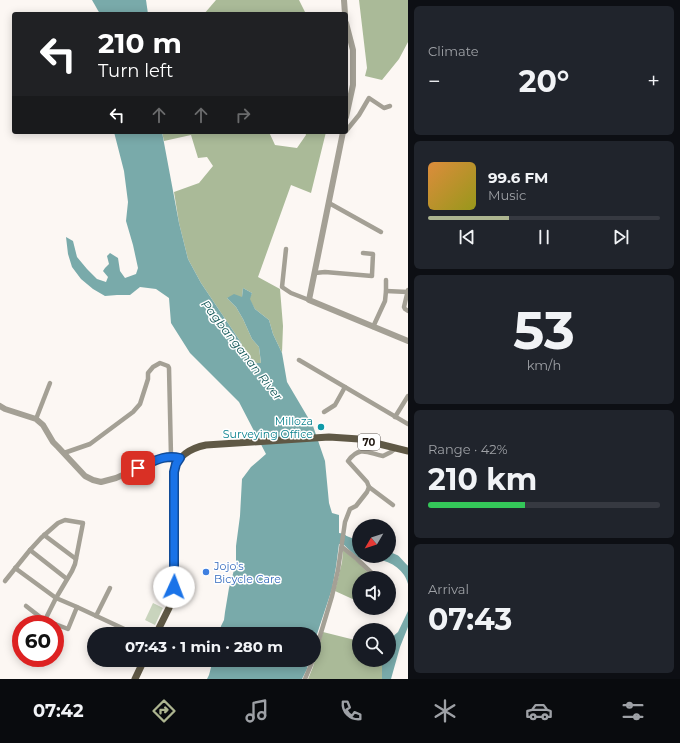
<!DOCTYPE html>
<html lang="en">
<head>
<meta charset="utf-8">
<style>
  :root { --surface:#171b24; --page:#20242c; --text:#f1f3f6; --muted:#9ea1a6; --line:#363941; --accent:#adb590 }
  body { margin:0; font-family:Montserrat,sans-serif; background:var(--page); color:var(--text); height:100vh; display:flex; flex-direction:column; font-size:15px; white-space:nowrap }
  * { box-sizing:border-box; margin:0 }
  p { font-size:13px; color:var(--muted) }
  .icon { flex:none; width:22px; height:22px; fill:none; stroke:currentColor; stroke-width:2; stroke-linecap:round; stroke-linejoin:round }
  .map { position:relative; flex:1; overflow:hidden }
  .drawer { display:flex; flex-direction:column; gap:6px; padding:6px; background:#0d0f14; width:272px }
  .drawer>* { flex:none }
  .hud { position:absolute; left:12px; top:12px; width:336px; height:122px; border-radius:4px; box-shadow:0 2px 10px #0003; background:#202124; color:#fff; overflow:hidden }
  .needle { width:26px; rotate:231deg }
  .buttons { position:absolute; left:352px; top:519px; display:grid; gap:8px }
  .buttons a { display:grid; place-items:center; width:44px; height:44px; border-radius:50%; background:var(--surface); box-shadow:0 2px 10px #0003; font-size:20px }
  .speed { position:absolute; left:12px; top:615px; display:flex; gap:8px; font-size:20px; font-weight:700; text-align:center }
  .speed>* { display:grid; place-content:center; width:52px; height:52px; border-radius:50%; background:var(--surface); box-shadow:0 2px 10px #0003; line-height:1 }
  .speed .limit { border:6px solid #d22; background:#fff; color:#111 }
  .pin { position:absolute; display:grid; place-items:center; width:34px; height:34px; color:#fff; margin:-17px; border-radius:8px; box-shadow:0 2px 6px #0006 }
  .me { position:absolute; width:44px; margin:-22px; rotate:2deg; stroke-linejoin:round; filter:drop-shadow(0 0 3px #0008) }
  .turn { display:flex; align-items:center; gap:14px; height:84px; padding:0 20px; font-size:18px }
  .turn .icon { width:52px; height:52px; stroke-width:2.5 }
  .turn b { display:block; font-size:28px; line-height:34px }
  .lanes { display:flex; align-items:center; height:38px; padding:0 20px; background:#0003; justify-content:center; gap:20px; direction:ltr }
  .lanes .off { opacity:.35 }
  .big { font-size:30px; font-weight:700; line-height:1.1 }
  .drawer .widget { flex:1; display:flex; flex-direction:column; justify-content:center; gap:6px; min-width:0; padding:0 14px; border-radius:6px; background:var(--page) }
  .drawer .dial { align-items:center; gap:0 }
  .dial b { font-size:52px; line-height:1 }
  .song { display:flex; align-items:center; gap:12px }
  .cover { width:48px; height:48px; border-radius:6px; background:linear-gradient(135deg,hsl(30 70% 55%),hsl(60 70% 35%)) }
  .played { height:4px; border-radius:2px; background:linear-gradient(90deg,var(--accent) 35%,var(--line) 35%) }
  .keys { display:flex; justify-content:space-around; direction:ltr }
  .heat { display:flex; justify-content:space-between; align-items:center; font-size:22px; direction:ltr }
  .charge { height:6px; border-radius:3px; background:linear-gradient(90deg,#34c759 42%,var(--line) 0) }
  .trip { position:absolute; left:87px; top:627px; width:234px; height:40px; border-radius:20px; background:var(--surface); box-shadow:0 2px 10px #0003; font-weight:700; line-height:40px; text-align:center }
  .dock { display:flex; height:64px; justify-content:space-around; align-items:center; background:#090b0e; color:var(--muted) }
  .dock .icon { width:28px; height:28px }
  .dock .on { color:var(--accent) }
  .dock b { font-size:18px; color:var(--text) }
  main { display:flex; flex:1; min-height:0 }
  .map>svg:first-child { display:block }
</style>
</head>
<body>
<main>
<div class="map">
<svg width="408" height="679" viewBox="0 0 408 679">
  <rect width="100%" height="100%" fill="#fcf7f3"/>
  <!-- green -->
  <polygon fill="#c9d4bd" points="153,603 163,608 155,625 145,620"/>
  <!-- forest -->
  <g fill="#aaba98">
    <polygon points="216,0 299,0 306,14 204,14"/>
    <polygon points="359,0 408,0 408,42 399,59 382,80 365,76 367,68"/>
    <polygon points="162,132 269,132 275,145 297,148 306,135 305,132 326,132 311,193 291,185 258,277 280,289 283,326 282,353 273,334 269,320 255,309 249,299 252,293 243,288 242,297 227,298 236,307 243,319 252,339 259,347 261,364 255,363 244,350 240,341 201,283 188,259 179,223 174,192 199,183 213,166 207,157 198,158 191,135 164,141"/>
    <polygon points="343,550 358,562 373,578 359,578 359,602 335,591 342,562"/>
    <polygon points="323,632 359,641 359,660 380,660 382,662 382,679 308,679 313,667"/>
  </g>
  <!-- water -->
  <g fill="#79aaaa">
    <polygon points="92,0 146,0 148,14 100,14"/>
    <path d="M114,132h48l17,91 9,36 13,24 39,58 4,9 11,13h6l-2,-16 -7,-8 -9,-20 -7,-12 -9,-9 7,-4 8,3 1,-9 9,5 -2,6 5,10 14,11 4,14 9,19 5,29 26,44 12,35 4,42 3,10 7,2v18c9,0 13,11 20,16v7c21,0 31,-2 49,10v18c-1,-3 -2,-6 -4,-9 -9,-14 -29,-18 -45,-16l-16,-15h-4l-3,23 -4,22 -18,54v-9h-95l2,-8 3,-6 1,-8 4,-24 7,-25v-17l4,-30 2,-37 9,-12 15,-13 -27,-52 -49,-49 -19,-30 -2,-25 -13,-9 -16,-2 -10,8h-13l-12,1 -12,-7 -12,-10 -9,-12 -4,-13 -2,-17 7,4 4,16 10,12 10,10 9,3 2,-5 -5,-6 2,-3 4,-4 -2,-8 3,-3 8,5 2,13 5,7 11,-4 2,-6 -5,-23 -7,-24 2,-19 -4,-31z"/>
    <polygon points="408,611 408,627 400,647 391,679 382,679 382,660 389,660 389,641 391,638 398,632"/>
    <polygon points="213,660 309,660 307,669 302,679 207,679 209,675"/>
  </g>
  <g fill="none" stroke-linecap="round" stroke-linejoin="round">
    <!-- river -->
    <g stroke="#79aaaa" stroke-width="8">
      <polyline points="343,539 359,545"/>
      <polyline points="389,556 396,559 408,572"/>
    </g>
    <!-- minor -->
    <g stroke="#a4a095" stroke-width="4.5">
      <polyline points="346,131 359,115 369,98 384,108 390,106"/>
      <polyline points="329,203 381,232"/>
      <polyline points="286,249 282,287 291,293 309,300"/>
      <polyline points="315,273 325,272 372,276 372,275 373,254 363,253"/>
      <polyline points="408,290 404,307 405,309 408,311"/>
      <polyline points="386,291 408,292"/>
      <polyline points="373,327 385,301 386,291 386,280"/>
      <polyline points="299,360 408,424"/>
      <polyline points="324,412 335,405 345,387"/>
      <polyline points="395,417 408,396"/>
      <polyline points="36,419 50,383"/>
      <polyline points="64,453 90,444 133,412 140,404 148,379 148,373 153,367 160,363 168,366 169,368 171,456"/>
      <polyline points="369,487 393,505"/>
      <polyline points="44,535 76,559"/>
      <polyline points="342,547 357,559 377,578"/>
      <polyline points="30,550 67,579"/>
      <polyline points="15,568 56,598 77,607 135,634"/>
      <polyline points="5,581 30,550 41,538 58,523 65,520 83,523 75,564 72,571 56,598 43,624"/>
      <polyline points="389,594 391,599"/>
      <polyline points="26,606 44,620 55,624"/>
      <polyline points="96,616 110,588"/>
      <polyline points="55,624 68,629 77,607"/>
      <path d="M314,656l18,-60 6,-26 7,-48 5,-13 6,-3 11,-14 2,-5 -2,-5 -19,-21c12,-16 20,-8 35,-5l8,-4 5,-4"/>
      <polyline points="305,679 313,660"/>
    </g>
    <!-- tertiary -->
    <g stroke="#a4a095" stroke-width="6">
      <polyline points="344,0 345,14"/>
      <polyline points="346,23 353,50 353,85 346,117"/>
      <polyline points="343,132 309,300 408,341"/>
      <polyline points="0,406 5,409 36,419 43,425 53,442 58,447 85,476 93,480 101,482 116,478 161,458 171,456 180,458"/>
    </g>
    <!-- primary -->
    <g stroke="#5f5845" stroke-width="7">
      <path d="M156,634l13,-26 2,-6 3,-23v-107c3,-16 17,-24 32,-27l123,-8 30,2 49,12"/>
      <polyline points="135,679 144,660"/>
    </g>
  </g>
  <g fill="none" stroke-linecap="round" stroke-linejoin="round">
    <defs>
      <path id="route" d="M138,468c15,-6 26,-14 42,-10l-4,6 -2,8v115"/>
    </defs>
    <!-- route casing -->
    <use href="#route" stroke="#114b97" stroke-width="10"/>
    <!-- route -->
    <use href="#route" stroke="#1a73e8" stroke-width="7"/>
  </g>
  <!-- markers -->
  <circle fill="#0f9aa8" stroke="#fff" stroke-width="1.5" cx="321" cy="427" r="4"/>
  <circle fill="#3f7fe0" stroke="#fff" stroke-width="1.5" cx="206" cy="572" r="4"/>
  <g text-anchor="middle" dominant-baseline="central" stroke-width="3" stroke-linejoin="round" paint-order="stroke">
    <!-- shield labels -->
    <rect fill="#fff" stroke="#625c57" stroke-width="1" x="358" y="434" width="22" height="16" rx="3"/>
    <g font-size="10" font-weight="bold" fill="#1e160f">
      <text x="369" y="442">70</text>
    </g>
    <!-- culture labels -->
    <g font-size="11" fill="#0d838f" stroke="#fff" text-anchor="end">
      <text x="313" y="421">Milloza<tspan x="313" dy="13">Surveying Office</tspan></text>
    </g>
    <!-- shop labels -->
    <g font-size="11" fill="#366cbe" stroke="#fff" text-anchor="start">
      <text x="214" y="566">Jojo's<tspan x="214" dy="13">Bicycle Care</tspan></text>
    </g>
    <!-- water labels -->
    <g font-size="12" font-style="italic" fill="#145959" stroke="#fff">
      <text transform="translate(242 350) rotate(52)">Pagbanganan River</text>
    </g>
  </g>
</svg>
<div class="buttons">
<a><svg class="needle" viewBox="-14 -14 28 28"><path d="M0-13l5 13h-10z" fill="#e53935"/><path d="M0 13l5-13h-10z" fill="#9ea1a6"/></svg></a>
<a><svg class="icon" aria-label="sound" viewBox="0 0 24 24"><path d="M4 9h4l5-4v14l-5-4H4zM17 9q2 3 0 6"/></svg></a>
<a><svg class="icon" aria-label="search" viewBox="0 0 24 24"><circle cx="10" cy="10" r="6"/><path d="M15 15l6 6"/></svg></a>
</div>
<div class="speed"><div class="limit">60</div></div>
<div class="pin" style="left:138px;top:468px;background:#d93025"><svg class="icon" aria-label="arrive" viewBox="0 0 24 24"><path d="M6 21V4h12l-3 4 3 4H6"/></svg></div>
<svg class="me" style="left:174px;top:587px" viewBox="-20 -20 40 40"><circle r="19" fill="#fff"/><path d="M0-13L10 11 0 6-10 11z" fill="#1a73e8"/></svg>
<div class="trip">07:43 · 1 min · 280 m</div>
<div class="hud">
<div class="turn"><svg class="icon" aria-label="left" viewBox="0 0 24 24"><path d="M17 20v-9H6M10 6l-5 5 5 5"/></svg><div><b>210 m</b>Turn left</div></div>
<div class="lanes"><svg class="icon" aria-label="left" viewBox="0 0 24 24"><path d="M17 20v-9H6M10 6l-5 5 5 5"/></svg><svg class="icon off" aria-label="ahead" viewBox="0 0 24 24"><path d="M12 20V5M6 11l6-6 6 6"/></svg><svg class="icon off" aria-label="ahead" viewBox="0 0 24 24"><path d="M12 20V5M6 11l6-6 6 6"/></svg><svg class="icon off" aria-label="right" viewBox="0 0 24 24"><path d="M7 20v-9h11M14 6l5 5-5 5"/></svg></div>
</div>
</div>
<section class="drawer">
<div class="widget"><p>Climate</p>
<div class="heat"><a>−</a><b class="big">20°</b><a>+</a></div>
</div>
<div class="widget">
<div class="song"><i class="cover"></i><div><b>99.6 FM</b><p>Music</p></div></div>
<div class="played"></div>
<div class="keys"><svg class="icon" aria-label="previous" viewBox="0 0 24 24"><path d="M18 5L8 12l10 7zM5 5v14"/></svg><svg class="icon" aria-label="pause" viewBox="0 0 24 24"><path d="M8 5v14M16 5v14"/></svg><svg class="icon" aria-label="next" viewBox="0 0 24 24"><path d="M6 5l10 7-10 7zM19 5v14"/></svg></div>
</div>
<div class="widget dial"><b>53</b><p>km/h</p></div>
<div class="widget"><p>Range · 42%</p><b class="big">210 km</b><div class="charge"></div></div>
<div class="widget"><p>Arrival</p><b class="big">07:43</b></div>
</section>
</main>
<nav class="dock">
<b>07:42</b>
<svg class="icon on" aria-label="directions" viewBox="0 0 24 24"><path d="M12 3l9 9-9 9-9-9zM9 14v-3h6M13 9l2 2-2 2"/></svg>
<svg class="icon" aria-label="music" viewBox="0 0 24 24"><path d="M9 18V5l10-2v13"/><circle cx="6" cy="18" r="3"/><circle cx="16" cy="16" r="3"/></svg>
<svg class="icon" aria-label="phone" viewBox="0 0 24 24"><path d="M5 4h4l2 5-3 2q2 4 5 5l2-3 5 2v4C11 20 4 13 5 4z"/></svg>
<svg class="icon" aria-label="climate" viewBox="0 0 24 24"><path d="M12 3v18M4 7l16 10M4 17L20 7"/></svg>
<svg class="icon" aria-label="car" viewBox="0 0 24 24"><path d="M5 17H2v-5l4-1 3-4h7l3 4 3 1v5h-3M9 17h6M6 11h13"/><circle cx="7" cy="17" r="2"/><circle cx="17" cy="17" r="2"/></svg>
<svg class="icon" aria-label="filters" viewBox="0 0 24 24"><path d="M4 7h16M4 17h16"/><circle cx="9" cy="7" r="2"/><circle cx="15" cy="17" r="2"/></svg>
</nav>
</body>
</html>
